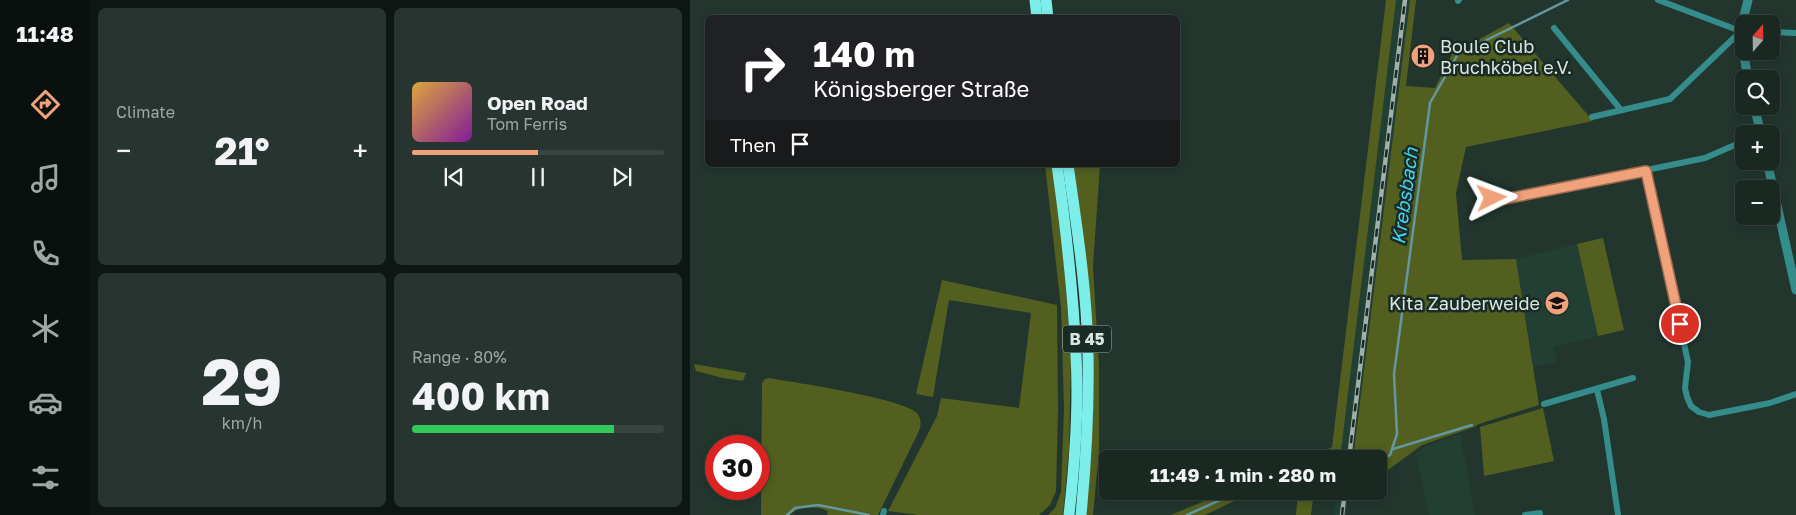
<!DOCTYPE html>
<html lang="en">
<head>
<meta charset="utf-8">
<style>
  :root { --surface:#1a2822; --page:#27342f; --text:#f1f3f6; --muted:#9fa6a5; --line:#384440; --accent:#f0a27a }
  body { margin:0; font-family:"Golos Text",sans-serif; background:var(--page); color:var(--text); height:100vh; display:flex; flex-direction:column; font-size:19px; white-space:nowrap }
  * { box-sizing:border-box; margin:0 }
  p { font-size:16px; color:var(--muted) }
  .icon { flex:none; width:28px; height:28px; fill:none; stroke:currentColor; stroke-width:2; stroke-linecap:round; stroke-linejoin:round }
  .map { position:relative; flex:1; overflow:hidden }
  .side { display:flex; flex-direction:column; gap:8px; padding:8px; background:#0e1613; width:600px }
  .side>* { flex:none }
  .hud { position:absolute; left:15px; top:15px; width:475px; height:152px; border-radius:8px; box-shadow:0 2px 8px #0003,0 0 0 1px var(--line); background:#202124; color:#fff; overflow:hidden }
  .needle { width:32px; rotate:20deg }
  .fabs { position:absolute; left:1045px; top:15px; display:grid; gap:10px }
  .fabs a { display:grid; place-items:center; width:45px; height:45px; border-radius:8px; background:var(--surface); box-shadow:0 2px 8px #0003,0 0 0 1px var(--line); font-size:25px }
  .speed { position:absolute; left:15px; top:435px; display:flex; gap:10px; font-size:25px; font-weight:700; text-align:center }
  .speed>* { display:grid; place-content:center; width:65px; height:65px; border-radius:50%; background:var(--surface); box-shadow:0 2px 8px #0003,0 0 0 1px var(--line); line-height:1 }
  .speed .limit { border:8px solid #d22; background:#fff; color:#111 }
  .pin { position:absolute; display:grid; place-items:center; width:42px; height:42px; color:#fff; margin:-21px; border:2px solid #fff; border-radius:50%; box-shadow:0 1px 5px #0007 }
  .me { position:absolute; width:55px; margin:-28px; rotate:87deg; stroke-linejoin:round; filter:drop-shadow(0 0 4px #0008) }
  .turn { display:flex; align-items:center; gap:18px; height:105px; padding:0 25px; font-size:22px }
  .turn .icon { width:65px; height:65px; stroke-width:2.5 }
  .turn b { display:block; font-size:35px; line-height:42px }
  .then { display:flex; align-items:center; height:48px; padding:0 25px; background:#0003; gap:10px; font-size:19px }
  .big { font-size:38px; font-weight:700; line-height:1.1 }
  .side .card { flex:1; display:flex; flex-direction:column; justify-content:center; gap:8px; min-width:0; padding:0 18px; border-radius:8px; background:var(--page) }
  .side .dial { align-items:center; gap:0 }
  .dial b { font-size:65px; line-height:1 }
  .song { display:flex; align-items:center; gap:15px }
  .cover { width:60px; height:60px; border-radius:8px; background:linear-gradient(135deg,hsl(40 70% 55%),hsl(290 70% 35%)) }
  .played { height:5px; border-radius:2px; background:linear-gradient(90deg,var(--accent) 50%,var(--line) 50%) }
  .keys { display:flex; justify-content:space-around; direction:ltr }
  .heat { display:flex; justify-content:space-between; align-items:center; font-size:28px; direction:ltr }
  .charge { height:8px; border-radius:4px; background:linear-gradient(90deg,#34c759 80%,var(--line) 0) }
  .side .tiles { flex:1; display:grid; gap:8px; grid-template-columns:repeat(2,1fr) }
  .trip { position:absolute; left:409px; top:450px; width:288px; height:50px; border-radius:8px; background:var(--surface); box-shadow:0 2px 8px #0003,0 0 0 1px var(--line); font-weight:700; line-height:50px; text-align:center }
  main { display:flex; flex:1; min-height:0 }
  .tabs { display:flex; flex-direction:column; width:90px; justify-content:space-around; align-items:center; background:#0a100e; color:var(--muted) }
  .tabs .icon { width:35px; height:35px }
  .tabs .selected { color:var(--accent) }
  .tabs b { font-size:22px; color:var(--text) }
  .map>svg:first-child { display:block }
</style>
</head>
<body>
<main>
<nav class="tabs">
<b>11:48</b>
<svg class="icon selected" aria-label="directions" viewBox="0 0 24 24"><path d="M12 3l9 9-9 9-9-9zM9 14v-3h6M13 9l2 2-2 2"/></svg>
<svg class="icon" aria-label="music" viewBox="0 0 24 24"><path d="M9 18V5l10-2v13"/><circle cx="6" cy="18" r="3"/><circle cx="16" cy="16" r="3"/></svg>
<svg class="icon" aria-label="phone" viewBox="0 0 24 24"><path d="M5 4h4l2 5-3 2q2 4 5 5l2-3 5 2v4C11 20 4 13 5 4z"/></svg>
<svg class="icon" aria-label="climate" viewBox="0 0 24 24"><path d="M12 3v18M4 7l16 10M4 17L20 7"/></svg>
<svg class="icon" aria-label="car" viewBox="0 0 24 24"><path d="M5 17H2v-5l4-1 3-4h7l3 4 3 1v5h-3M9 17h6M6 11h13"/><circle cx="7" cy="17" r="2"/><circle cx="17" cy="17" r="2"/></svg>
<svg class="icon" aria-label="filters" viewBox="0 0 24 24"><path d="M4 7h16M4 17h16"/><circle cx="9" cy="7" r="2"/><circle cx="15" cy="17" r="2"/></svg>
</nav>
<section class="side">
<div class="tiles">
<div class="card"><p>Climate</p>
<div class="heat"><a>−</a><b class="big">21°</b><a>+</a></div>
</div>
<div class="card">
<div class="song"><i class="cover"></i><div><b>Open Road</b><p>Tom Ferris</p></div></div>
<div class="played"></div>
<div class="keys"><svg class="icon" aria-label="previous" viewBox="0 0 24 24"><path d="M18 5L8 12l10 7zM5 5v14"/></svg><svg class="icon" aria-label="pause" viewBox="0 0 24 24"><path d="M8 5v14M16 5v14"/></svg><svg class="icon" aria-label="next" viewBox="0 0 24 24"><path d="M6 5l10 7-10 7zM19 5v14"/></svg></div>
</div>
<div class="card dial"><b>29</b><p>km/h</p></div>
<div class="card"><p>Range · 80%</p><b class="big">400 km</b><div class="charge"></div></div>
</div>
</section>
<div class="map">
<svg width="1106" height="515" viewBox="0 0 1106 515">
  <rect width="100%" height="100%" fill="#22362e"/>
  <!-- built -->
  <g fill="#223f34">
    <polygon points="706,0 720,0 663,459 650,459"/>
    <polygon points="887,244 908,336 864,347 867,362 844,367 826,259"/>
    <polygon points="770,434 785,515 739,515 726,454 734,447"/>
    <polygon points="646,491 659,491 656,515 644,515"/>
  </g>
  <!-- green -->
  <g fill="#525f1f">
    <polygon points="696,0 706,0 650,459 618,459 642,447"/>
    <polygon points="720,0 726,0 716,86 745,88 762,54 819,23 903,121 776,147 766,193 772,260 826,259 849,405 789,424 784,427 732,445 698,470 688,472 688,459 663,459"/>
    <polygon points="355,165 363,165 370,215 381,357 379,450 373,515 358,515 365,508 371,492 374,409 371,308"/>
    <polygon points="383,165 410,165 403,266 409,366 409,452 403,515 395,515 400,465"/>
    <polygon points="913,238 934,330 908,336 887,244"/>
    <polygon points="252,280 367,305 368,410 366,491 360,505 349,515 228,515 198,511 247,416 251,398 329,408 341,313 259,300 243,397 226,394"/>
    <polygon points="4,364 56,373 53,381 33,378 6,371"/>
    <path d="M79,378c27,5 133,20 148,35 5,6 4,12 2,18l-41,84h-51l1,-4c-12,-5 -29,-6 -38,4h-29l1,-132 3,-4z"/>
    <polygon points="853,408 864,461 794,476 790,427"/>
    <polygon points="538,491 565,491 515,515 481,515"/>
    <polygon points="608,491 624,491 621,515 606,515"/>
  </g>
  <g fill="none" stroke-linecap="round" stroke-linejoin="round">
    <!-- stream -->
    <g stroke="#6298a2" stroke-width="2.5">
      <polyline points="703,449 782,425"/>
      <polyline points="688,462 700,455 707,434 704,374 740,103 768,54 878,0"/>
      <polyline points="97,515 105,508 128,505 179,515"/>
      <polyline points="497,515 550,491"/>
    </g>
    <!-- minor -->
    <g stroke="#358d8b" stroke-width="6">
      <polyline points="968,0 1053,32"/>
      <polyline points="768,1 769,0"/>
      <polyline points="864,28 931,110"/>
      <polyline points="1081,32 1106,33"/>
      <polyline points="902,117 980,99 1050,32"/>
      <polyline points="956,171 998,362 995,388 997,397 1001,406 1009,412 1019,415 1080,403 1106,394"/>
      <polyline points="802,198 815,199 1015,158 1054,141"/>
      <polyline points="907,390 914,419 928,515"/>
      <polyline points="854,404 943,378"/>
      <polyline points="193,515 194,511"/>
      <polyline points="835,515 850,513"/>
    </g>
    <!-- tertiary -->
    <g stroke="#358d8b" stroke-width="9">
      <polyline points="1058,0 1050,32 1058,79"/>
      <polyline points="1064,106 1071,134"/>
      <polyline points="1077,161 1106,290"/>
    </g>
    <!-- trunk -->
    <g stroke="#7deeea" stroke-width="11">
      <polyline points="345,0 347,18"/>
      <polyline points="356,0 358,18"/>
      <path d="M367,165c9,63 16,126 19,190 3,53 -1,107 -7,160"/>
      <path d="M378,165c9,63 19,126 20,190 1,53 -2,107 -7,160"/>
    </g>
    <defs>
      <g id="rail">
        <polyline points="659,459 715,0"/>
        <polyline points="652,515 655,491"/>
      </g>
    </defs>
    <!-- rail casing -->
    <use href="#rail" stroke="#a1b0aa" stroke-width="4.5"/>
    <!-- rail -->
    <use href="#rail" stroke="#182c25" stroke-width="2.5" stroke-dasharray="8" stroke-linecap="butt"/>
  </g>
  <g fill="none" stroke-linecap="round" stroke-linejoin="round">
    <defs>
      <polyline id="route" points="802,198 815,199 956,171 990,324"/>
    </defs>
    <!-- route casing -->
    <use href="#route" stroke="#9c694f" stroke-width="12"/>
    <!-- route -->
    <use href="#route" stroke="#f0a27a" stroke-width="9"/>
  </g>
  <!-- icons -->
  <defs>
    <symbol id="building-disc" viewBox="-11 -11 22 22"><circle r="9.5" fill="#f0a27a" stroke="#182c25"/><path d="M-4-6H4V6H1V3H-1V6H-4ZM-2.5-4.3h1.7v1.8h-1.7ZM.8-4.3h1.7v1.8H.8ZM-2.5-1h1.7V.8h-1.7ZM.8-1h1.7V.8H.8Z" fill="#111"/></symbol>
    <symbol id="school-disc" viewBox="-11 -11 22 22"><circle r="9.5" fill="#f0a27a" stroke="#182c25"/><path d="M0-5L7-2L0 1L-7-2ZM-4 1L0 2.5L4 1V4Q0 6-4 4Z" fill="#111"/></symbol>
  </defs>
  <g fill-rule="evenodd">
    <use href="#building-disc" x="719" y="42" width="28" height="28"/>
    <use href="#school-disc" x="853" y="289" width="28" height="28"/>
  </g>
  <g text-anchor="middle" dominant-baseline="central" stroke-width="5" stroke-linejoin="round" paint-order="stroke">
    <!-- shield labels -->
    <rect fill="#182c25" stroke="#a0aea9" stroke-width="1" x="373" y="325.5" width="48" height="27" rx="4"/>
    <g font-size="16" font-weight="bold" fill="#dae6e1">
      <text x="397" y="339">B 45</text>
    </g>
    <!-- poi labels -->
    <g font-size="18" fill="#dae6e1" stroke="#182c25" text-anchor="start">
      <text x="750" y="46">Boule Club<tspan x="750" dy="21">Bruchköbel e.V.</tspan></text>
      <text x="850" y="303" text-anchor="end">Kita Zauberweide</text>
    </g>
    <!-- water labels -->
    <g font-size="19" font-style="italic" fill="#47d1f0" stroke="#182c25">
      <text transform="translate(714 196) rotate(-82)">Krebsbach</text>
    </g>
  </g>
</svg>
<div class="fabs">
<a><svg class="needle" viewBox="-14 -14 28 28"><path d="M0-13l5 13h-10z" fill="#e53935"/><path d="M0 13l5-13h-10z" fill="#9fa6a5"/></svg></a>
<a><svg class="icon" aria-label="search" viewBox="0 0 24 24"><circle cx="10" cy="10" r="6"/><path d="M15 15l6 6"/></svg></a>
<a>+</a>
<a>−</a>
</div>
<div class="speed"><div class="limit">30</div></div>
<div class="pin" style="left:990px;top:324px;background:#d93025"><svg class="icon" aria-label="arrive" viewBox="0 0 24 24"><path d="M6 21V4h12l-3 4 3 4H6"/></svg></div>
<svg class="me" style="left:802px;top:198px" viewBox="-20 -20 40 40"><path d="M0-17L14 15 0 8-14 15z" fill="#f0a27a" stroke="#fff" stroke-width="4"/></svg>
<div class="trip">11:49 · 1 min · 280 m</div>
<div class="hud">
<div class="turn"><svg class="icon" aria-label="right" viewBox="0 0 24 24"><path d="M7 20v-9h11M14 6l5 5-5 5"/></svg><div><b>140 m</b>Königsberger Straße</div></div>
<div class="then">Then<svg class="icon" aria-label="arrive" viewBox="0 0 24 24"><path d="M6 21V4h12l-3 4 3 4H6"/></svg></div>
</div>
</div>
</main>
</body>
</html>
